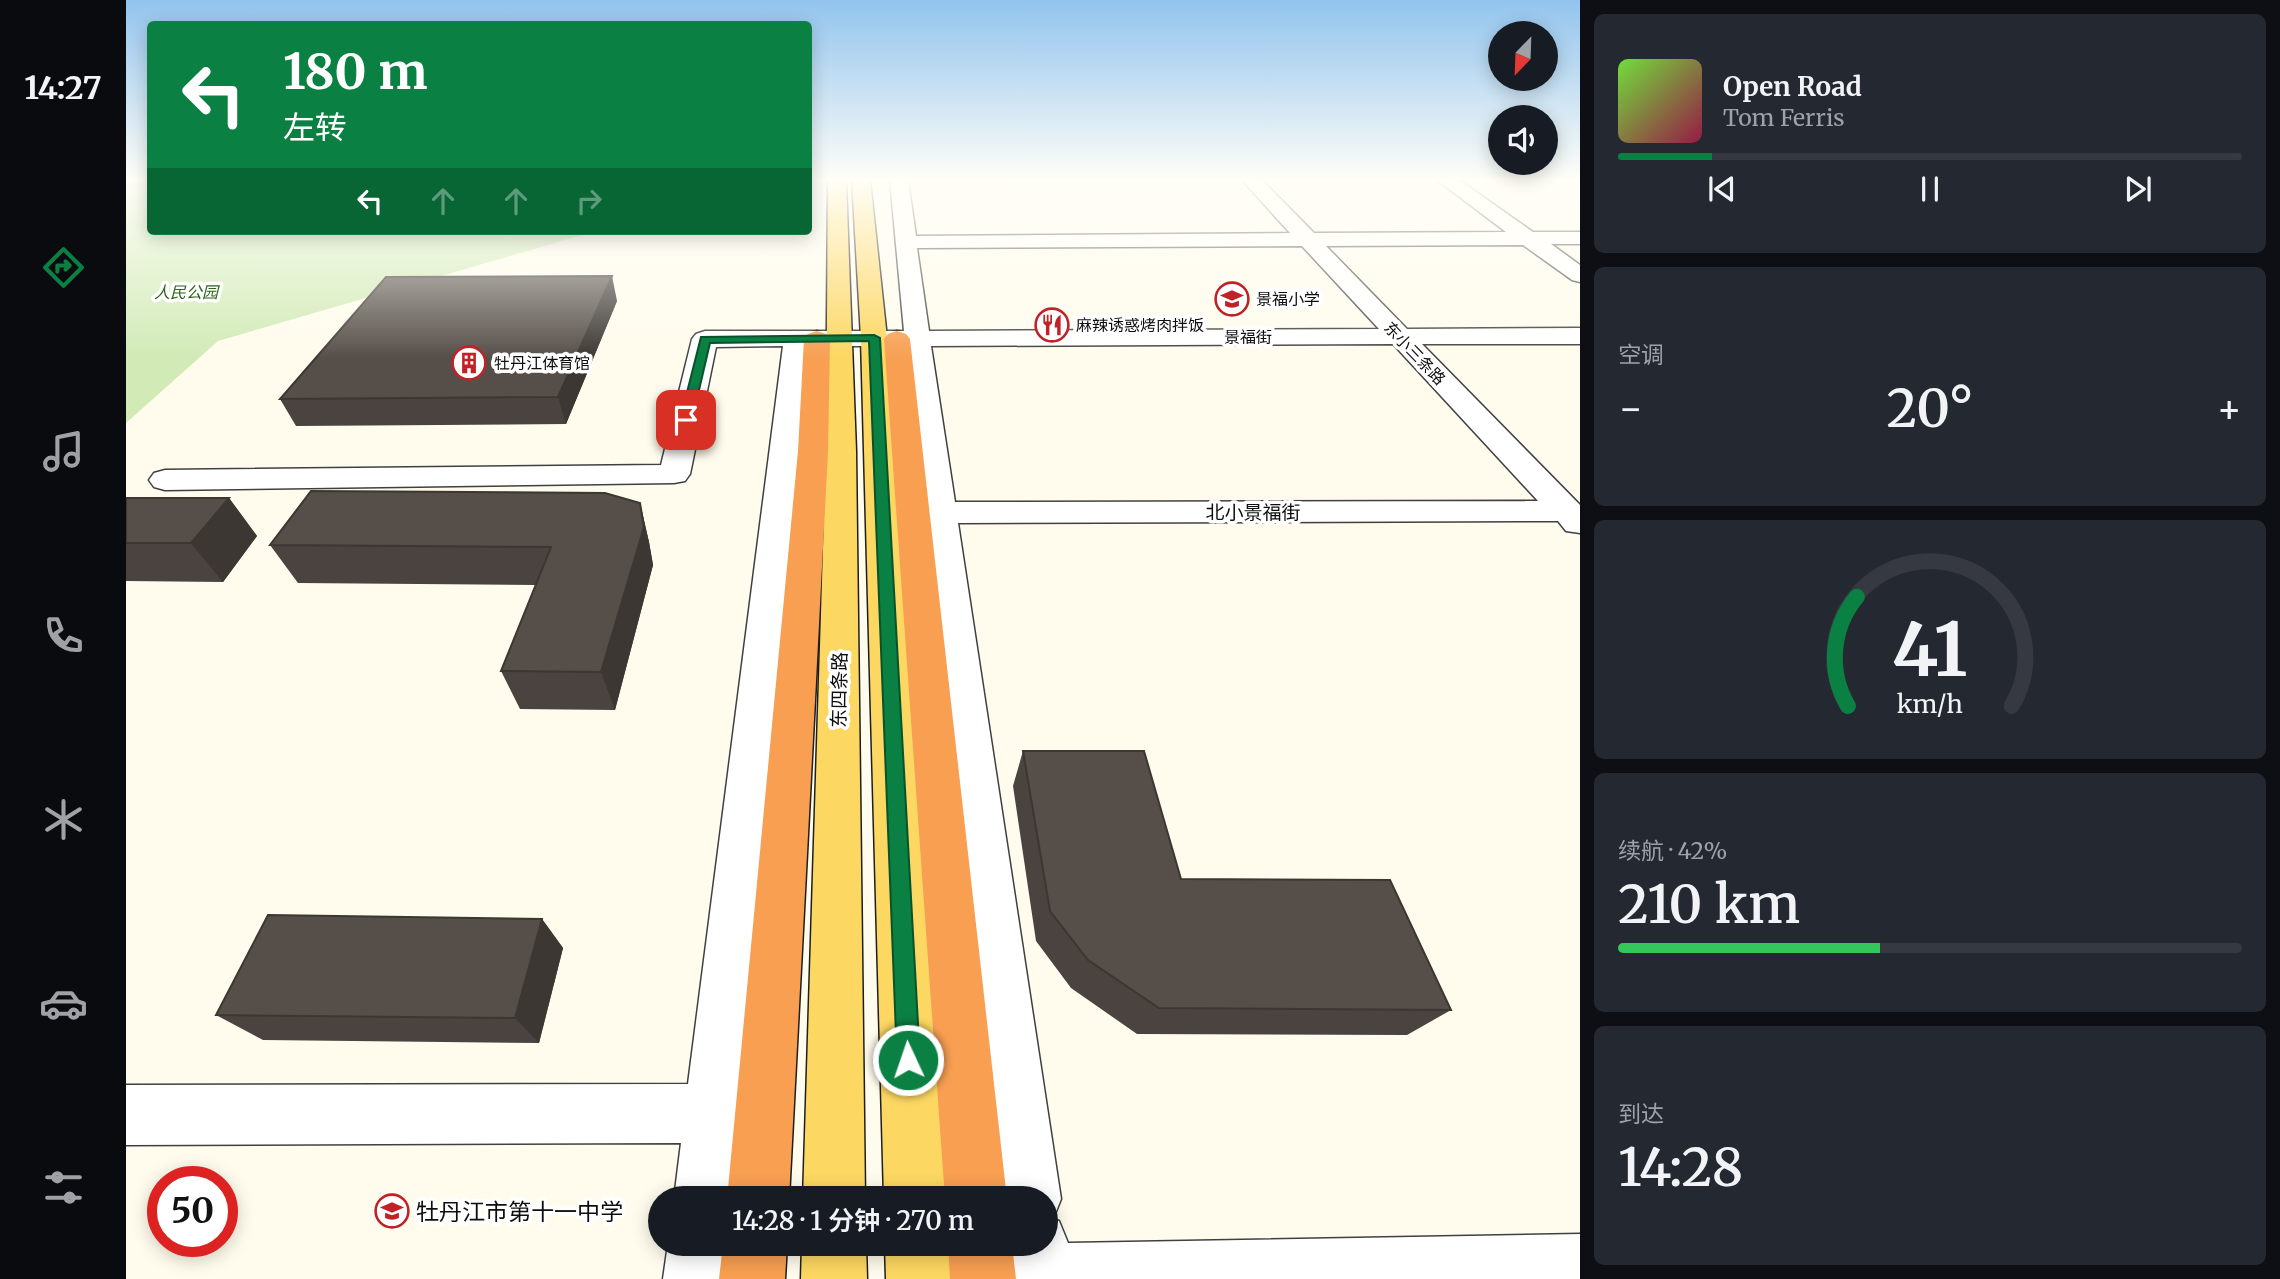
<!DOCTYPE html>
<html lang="zh">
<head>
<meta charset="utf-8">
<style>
  :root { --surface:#171b24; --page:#242831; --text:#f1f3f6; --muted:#9ea1a6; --line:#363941; --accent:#0b8043 }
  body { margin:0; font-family:Merriweather,"Noto Sans SC",serif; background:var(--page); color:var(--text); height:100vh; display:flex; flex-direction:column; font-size:26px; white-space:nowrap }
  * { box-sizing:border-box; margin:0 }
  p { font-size:23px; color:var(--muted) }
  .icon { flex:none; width:38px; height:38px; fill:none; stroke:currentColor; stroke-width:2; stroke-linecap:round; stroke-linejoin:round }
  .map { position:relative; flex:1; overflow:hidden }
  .panel { display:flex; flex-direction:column; gap:14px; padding:14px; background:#0d0f14; width:700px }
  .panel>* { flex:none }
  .hud { position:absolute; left:21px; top:21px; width:665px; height:214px; border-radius:7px; box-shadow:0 4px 18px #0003; background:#0b8043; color:#fff; overflow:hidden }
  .needle { width:46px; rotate:203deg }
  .tools { position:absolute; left:1362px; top:21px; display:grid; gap:14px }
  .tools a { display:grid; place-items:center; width:70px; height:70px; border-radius:50%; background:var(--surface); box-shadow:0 4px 18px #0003; font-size:35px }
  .speed { position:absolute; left:21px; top:1166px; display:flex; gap:14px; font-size:35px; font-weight:700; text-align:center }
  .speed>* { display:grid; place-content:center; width:91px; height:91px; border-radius:50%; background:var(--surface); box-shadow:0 4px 18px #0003; line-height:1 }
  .speed .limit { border:10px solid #d22; background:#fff; color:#111 }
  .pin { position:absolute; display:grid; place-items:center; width:60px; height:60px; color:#fff; margin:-30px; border-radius:14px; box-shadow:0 4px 10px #0006 }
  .me { position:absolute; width:77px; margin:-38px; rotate:357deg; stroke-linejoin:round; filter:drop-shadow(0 0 5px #0008) }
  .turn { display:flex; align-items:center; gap:24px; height:147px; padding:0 21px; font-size:32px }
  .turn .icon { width:91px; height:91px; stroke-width:2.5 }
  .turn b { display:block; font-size:49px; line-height:60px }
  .lanes { display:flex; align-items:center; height:66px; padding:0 21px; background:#0003; justify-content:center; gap:35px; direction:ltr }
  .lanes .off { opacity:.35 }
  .big { font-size:52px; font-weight:600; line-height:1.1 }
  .panel .tile { flex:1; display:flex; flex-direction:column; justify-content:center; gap:10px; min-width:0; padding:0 24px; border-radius:10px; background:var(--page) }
  .panel .dial { align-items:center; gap:0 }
  .dial svg { height:182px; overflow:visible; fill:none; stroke:var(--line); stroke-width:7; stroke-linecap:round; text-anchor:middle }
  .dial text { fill:var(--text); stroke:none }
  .song { display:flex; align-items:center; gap:21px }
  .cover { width:84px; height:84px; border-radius:10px; background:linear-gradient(135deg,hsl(100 70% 55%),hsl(340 70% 35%)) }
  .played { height:7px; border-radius:4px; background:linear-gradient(90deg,var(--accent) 15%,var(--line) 15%) }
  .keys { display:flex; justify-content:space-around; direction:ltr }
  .heat { display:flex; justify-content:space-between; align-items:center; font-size:38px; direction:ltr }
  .charge { height:10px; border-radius:5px; background:linear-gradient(90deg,#34c759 42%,var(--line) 0) }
  .trip { position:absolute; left:522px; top:1186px; width:410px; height:70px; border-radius:35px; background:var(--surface); box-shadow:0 4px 18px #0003; font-weight:600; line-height:70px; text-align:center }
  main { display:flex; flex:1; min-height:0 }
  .menu { display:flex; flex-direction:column; width:126px; justify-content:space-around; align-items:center; background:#090b0e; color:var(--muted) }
  .menu .icon { width:49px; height:49px }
  .menu .on { color:var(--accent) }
  .menu b { font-size:32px; color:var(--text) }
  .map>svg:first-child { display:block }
</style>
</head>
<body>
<main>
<nav class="menu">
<b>14:27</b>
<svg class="icon on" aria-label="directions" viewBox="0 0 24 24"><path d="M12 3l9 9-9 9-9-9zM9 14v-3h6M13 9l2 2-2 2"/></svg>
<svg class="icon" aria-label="music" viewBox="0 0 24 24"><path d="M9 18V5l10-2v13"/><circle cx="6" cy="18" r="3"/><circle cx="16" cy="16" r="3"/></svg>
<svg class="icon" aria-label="phone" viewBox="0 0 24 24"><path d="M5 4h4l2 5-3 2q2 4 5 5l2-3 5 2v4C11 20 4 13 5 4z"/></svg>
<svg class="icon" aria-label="climate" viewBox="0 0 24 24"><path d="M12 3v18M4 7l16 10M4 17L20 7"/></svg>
<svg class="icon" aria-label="car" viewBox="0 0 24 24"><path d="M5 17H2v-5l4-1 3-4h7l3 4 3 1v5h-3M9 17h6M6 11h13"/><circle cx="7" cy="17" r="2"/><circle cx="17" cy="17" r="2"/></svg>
<svg class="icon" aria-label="filters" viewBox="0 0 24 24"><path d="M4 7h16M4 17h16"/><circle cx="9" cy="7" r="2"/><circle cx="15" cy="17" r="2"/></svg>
</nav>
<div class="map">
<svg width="1454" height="1279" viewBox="0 0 1454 1279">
  <rect width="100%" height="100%" fill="#fffced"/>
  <!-- green -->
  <polygon fill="#d1eab6" points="0,180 24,180 24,231 470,231 92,341 0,423"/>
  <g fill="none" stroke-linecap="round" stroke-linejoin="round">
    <defs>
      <g id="minor">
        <path d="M764,180h18l8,56 374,-3 -48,-53h20l52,53 192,-1 -69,-52h22l74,52h47v12h-29l29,21v17l-8,-2 -49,-35 -197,1 81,83 173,-1v16h-158l158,161v28l-14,-2 -8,-10 -600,2 103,676 -8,20 6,2 9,22 512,-9v45h-573l-3,-35h41v-45h-46l-94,-853h-96l-73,853h-62l7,-56 -555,2v-60l562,-1 95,-738 -67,1 -26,127 -5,7 -11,2 -509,7 -11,-3 -5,-7 5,-7 11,-3 496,-5 31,-126 4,-5 9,-3h199zM1176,246l77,83 -450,2 -12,-83zM1267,344l145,157 -583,1 -24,-156z"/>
        <polygon points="542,1244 606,1244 603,1279 537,1279"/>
      </g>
      <g id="major">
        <polygon points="702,180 720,180 730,451 739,1199 677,1199 700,451"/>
        <polygon points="726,180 744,180 761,338 820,1199 758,1199 735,338"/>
        <polygon points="676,1244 740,1244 741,1279 675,1279"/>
        <polygon points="759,1244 823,1244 826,1279 760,1279"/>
      </g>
      <g id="highway">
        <polygon points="691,331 700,334 704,339 702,451 663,1199 601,1199 672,451 678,339 682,334"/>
        <polygon points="771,331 780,334 784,339 881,1199 819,1199 758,339 762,334"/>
        <polygon points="597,1244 661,1244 659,1279 593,1279"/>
        <polygon points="822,1244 886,1244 890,1279 824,1279"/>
      </g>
    </defs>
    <!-- minor casing -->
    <use href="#minor" stroke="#404040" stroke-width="3"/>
    <!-- major casing -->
    <use href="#major" stroke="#1e1e1e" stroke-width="3"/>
    <!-- highway casing -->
    <use href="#highway" stroke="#1e1e1e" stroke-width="3"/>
    <!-- minor -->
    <use href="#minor" fill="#fff" fill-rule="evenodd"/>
    <!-- major -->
    <use href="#major" fill="#fcd761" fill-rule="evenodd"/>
    <!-- highway -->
    <use href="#highway" fill="#f89f52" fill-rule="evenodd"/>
  </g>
  <!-- wall -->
  <g fill="#4a433f">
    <polygon points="491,301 440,424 170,426 154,399"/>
    <polygon points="0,498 103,498 131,536 97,582 0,581"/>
    <polygon points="514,503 523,542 527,565 489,710 394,709 375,671 410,585 172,583 144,545"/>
    <polygon points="897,751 1055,879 1325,1010 1281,1035 1011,1034 945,988 910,941 887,786"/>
    <polygon points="416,919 437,948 413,1043 137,1040 90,1015"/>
  </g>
  <!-- shaded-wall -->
  <g fill="#3c3733">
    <polygon points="486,276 491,301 440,424 432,397"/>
    <polygon points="103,498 131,536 97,582 65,543"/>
    <polygon points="514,503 523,542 527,565 489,710 475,672"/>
    <polygon points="416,919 437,948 413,1043 389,1018"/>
  </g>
  <!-- building -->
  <g fill="#564e49" stroke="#3c3733" stroke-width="2">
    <polygon points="486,276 432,397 154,399 260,277"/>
    <polygon points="185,491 479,493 514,503 518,527 475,672 375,671 425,547 144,545"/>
    <polygon points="0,498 103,498 65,543 0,543"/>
    <polygon points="897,751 1018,751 1055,879 1264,880 1325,1010 1033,1008 962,960 924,911"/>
    <polygon points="142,915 416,919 389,1018 90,1015"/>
  </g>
  <!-- sky -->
  <linearGradient id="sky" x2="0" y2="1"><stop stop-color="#92c4ee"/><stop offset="0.5" stop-color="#fffef7"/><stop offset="1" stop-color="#fffef7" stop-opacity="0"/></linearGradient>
  <rect width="1454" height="359" fill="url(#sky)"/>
  <!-- route -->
  <polygon fill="#0b8043" stroke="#07532c" stroke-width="2" points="748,335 754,338 794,1060 791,1068 782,1072 774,1068 771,1060 743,341 584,343 566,420 560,424 554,420 575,337"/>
  <!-- icons -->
  <defs>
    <symbol id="school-ring" viewBox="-11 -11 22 22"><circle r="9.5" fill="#fff" stroke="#c12228" stroke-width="1.5"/><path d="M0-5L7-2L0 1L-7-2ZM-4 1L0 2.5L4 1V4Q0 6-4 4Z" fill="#c12228"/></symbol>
    <symbol id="restaurant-ring" viewBox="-11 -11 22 22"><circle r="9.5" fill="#fff" stroke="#c12228" stroke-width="1.5"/><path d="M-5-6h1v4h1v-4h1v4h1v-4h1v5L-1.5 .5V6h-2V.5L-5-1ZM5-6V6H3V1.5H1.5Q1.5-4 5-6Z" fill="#c12228"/></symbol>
    <symbol id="building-ring" viewBox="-11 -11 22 22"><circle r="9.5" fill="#fff" stroke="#c12228" stroke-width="1.5"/><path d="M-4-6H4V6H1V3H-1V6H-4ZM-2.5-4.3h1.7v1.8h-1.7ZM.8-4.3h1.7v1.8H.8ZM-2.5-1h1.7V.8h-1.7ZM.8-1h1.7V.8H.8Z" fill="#c12228"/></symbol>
  </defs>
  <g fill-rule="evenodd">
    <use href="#school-ring" x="1087" y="280" width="38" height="38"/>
    <use href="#restaurant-ring" x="907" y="306" width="38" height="38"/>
    <use href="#building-ring" x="324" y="344" width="38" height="38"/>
    <use href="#school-ring" x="247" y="1192" width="38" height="38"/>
  </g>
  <g text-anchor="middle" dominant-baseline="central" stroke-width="7" stroke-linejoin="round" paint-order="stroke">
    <!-- far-park labels -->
    <g font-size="16" font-style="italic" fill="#2b661c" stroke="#fff">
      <text x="60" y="292">人民公园</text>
    </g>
    <!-- far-poi labels -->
    <g font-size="16" fill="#0d0d0d" stroke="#fff" text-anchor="start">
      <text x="1130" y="299">景福小学</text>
      <text x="950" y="325">麻辣诱惑烤肉拌饭</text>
      <text x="368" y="363">牡丹江体育馆</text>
    </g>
    <!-- far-street labels -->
    <g font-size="16" fill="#0d0d0d" stroke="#fff">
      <text x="1122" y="337">景福街</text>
      <text transform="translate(1289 353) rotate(46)">东小三条路</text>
    </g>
    <!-- street labels -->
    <g font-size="19" fill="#0d0d0d" stroke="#fff">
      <text x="1127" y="512">北小景福街</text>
      <text transform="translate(713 690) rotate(-89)">东四条路</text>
    </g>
    <!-- near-poi labels -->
    <g font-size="23" fill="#0d0d0d" stroke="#fff" text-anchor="start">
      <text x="290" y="1211">牡丹江市第十一中学</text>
    </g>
  </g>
</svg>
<div class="tools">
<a><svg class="needle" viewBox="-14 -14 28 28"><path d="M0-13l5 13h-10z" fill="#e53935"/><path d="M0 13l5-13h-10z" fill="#9ea1a6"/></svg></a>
<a><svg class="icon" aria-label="sound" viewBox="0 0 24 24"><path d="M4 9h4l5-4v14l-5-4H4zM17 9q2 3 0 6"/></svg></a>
</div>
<div class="speed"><div class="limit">50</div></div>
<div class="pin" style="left:560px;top:420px;background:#d93025"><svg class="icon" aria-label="arrive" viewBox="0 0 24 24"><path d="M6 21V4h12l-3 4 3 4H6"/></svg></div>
<svg class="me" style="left:782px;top:1060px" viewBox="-20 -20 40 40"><circle r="17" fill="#0b8043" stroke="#fff" stroke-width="3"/><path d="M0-11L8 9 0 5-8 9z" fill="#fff"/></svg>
<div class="trip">14:28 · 1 分钟 · 270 m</div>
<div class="hud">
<div class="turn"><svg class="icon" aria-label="left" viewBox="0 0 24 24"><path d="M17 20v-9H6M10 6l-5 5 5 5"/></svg><div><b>180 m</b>左转</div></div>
<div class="lanes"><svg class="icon" aria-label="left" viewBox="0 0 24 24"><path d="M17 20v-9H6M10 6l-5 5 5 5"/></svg><svg class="icon off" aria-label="ahead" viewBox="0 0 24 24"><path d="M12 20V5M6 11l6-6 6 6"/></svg><svg class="icon off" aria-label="ahead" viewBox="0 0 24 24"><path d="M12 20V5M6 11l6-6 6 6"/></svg><svg class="icon off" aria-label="right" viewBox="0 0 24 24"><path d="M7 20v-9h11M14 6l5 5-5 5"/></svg></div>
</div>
</div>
<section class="panel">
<div class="tile">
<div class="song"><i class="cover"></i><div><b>Open Road</b><p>Tom Ferris</p></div></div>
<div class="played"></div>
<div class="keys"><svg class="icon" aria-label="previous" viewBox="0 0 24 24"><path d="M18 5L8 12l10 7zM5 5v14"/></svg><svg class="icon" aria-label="pause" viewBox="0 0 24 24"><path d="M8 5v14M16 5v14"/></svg><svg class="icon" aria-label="next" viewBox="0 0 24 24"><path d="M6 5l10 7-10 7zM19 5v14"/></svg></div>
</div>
<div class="tile"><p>空调</p>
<div class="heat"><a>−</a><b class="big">20°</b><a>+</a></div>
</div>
<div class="tile dial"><svg viewBox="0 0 100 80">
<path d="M14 69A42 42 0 1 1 86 69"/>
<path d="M14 69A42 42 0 0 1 18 21" stroke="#0b8043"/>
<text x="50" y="56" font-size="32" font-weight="700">41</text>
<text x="50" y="72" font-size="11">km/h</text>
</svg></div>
<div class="tile"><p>续航 · 42%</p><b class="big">210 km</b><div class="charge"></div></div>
<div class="tile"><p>到达</p><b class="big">14:28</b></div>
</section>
</main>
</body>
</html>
